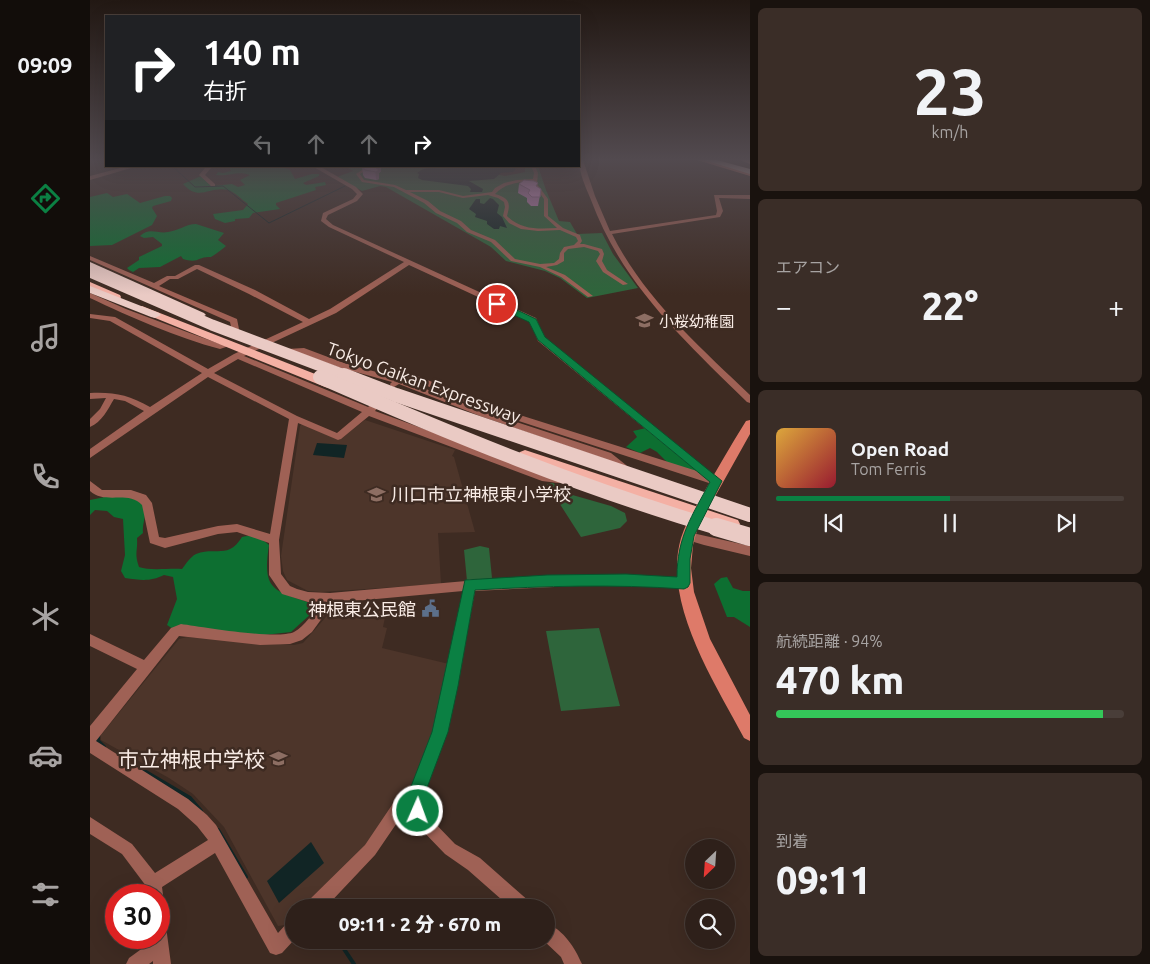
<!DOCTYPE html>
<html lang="ja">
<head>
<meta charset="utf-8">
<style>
  :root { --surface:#2e201a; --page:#3a2d27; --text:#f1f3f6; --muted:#a7a3a2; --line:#493e39; --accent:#0b8043 }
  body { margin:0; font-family:Ubuntu,"Noto Sans JP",sans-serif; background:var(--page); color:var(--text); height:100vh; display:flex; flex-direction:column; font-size:19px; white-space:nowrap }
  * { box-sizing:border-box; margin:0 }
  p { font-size:16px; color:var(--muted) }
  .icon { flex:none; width:28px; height:28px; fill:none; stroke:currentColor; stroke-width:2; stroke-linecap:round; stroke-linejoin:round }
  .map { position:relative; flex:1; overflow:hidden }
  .details { display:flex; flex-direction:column; gap:8px; padding:8px; background:#19120e; width:400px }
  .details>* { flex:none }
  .banner { position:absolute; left:15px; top:15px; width:475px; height:152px; border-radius:0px; box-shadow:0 5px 20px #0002,0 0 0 1px var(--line); background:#202124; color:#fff; overflow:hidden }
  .needle { width:32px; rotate:205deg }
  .controls { position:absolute; left:595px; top:839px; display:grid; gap:10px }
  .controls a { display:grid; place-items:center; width:50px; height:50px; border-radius:50%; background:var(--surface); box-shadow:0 5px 20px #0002,0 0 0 1px var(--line); font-size:25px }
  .speed { position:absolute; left:15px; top:884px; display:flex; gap:10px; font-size:25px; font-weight:700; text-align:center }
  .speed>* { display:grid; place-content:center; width:65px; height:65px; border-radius:50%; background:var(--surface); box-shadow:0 5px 20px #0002,0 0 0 1px var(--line); line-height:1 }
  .speed .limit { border:8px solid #d22; background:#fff; color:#111 }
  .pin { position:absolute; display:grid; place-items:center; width:42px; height:42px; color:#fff; margin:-21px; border:2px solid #fff; border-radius:50%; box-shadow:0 1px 5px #0007 }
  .me { position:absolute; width:55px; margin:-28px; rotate:2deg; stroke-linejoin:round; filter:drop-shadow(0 0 4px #0008) }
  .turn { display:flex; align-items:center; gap:18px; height:105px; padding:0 15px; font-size:22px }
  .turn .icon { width:65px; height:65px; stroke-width:2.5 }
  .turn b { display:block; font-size:35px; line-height:42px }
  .lanes { display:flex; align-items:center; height:48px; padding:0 15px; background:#0003; justify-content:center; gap:25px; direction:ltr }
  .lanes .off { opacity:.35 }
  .big { font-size:38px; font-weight:800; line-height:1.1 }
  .details .tile { flex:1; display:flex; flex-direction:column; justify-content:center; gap:8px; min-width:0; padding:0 18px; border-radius:8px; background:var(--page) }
  .details .dial { align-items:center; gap:0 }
  .dial b { font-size:65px; line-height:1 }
  .song { display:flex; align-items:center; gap:15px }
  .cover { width:60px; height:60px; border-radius:8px; background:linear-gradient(135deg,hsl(40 70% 55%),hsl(350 70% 35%)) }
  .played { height:5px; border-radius:2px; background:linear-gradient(90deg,var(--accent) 50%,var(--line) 50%) }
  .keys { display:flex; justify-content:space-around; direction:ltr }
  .heat { display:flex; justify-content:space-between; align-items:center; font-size:28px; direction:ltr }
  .charge { height:8px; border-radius:4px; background:linear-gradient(90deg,#34c759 94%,var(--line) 0) }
  .trip { position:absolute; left:195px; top:899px; width:270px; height:50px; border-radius:25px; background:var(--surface); box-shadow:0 5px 20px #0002,0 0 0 1px var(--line); font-weight:800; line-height:50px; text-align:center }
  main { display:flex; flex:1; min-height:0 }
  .dock { display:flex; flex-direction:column; width:90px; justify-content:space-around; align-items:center; background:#120d0a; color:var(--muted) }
  .dock .icon { width:35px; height:35px }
  .dock .current { color:var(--accent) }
  .dock b { font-size:22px; color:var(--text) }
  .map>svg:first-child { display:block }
</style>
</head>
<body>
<main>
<nav class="dock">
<b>09:09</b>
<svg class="icon current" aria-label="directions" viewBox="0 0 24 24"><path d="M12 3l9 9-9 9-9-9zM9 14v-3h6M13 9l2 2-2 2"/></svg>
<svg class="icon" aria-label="music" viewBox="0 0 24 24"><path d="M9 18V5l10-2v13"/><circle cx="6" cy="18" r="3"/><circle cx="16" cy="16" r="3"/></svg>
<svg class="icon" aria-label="phone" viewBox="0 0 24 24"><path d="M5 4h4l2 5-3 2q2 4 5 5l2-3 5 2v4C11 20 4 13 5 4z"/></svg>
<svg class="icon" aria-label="climate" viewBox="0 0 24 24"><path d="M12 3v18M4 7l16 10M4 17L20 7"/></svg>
<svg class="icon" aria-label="car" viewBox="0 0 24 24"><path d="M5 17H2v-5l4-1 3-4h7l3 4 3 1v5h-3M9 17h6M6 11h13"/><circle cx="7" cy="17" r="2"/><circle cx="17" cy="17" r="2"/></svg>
<svg class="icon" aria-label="filters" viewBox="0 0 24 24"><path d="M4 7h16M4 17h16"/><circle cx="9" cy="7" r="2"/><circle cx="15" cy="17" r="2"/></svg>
</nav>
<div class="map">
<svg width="660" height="964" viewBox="0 0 660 964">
  <rect width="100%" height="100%" fill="#3e2b22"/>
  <!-- built -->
  <g fill="#4d352a">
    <polygon points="275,420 365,450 362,456 364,457 385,532 348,533 351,584 231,592 218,591 197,580 193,571 191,556 210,426 212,424 249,440"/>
    <polygon points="298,603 293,627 297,628 292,648 359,664 346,724 327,780 309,801 274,849 214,907 204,908 204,917 195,925 188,926 134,827 103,794 79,778 11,740 11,735 89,639 97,637 204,645 213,643 243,609"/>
  </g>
  <!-- green -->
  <g fill="#2e653b">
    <polygon points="255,166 364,166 415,176 435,172 435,166 448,166 456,190 469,221 480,222 487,234 512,233 523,254 548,288 497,298 470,278 455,271 416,261 401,247 296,187 290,186 272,191 247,177 263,171"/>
    <polygon points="463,483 479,494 521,506 535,513 537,521 530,528 491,537 457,484"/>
    <polygon points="390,546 399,548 402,578 377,581 374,550"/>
    <polygon points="509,628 530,706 471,711 456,631"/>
  </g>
  <!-- forest -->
  <g fill="#0d6f31">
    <path d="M141,166h49l10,4 5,9 17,-5h7v2l-16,7 3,2 19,-3 1,3 -11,2 1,3 -40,13v2l4,4 -27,4 -4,5 -14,1v2l-10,2 -10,-4 -2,-5 30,-4 5,-6c-6,-4 -13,-12 -20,-14 -19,-4 -29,12 -45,-6l18,-8 12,10 19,-2 6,3 7,-2 -5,-5 10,-5c-12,-5 -22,2 -34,0l2,-3 5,1 8,-2 -2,-4z"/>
    <polygon points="17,193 23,197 37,194 50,203 75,196 80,196 82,198 81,201 63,206 62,208 67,216 62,225 22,245 0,246 0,197"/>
    <path d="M106,224l28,9 -6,7 8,6c-2,2 -13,10 -15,11 -13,-1 -12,7 -28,2l-2,-3 -21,11 -21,1 -6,4 -4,-2 -2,-2 12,-8v-3l23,-11v-2l-9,-7 -9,1 -4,-2c9,-9 17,-2 28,-4 10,-1 18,-8 28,-8z"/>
    <polygon points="556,428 605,468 606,470 604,472 579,464 567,452 560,448 550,453 536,447 547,437 543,431"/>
    <path d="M20,496c12,0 35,0 35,17 0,7 -3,13 -2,20l-6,5c1,13 -3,15 2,29 11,4 30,1 43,2 4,-5 8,-12 14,-15 19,-8 32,6 46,-17 10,-3 19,1 27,8 -7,46 4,45 44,59v8l-22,20 -27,3 -91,-6 -6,-4 10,-26 -4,-22 -9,-2c-14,7 -24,5 -39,3l-4,-7 4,-16 -2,-36 -9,-2 -7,-6 -12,-1 -5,5v-15z"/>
    <polygon points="637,577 643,588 653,591 660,591 660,627 644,617 637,617 624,584 631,578"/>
  </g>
  <!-- water -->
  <g fill="#112525">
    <path d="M366,166h57l3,3 -3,3 -12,1 -7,6 -25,2 14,8 -1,3h-12l1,-3 -3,-3 -46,-6 -4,-2 1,-4 -2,-1c11,-10 26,-1 39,-7z"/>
    <polygon points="386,199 390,199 390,203 394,204 400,198 403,199 409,205 407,213 412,217 417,228 410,226 409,229 404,229 397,224 397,221 385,217 386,214 379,209"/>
    <polygon points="227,443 257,445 254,458 223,455"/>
    <polygon points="221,842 234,863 189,903 177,881"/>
  </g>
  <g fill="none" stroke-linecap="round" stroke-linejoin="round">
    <!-- stream-far1 -->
    <polyline stroke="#112525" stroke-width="1" points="82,166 105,187 133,186 179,223 255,186"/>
    <!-- stream -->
    <g stroke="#112525" stroke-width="4">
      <polyline points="8,737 8,741 14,747"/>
      <polyline points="44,765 100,798 111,811"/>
      <polyline points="128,830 156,877"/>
      <polyline points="248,940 264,964"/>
    </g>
    <!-- pedestrian -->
    <path fill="#9f6155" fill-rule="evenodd" d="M278,166h5l-13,8 4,6 31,5 11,5h33l24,6 29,-4 3,-4 9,-5 13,-3 16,-1 1,-6 -3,-7h4l3,7 -1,11 11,15v17l15,12 17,7 2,6 -2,3h4l18,5 2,5 -2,7 5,9 21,14 -5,1 -20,-13 -7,-11 4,-7 -2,-3 -14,-4 -16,2 -4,4v8l-7,4 -11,2 19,8 28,21 -5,1 -27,-20 -21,-10 -29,-6 -20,-19 -24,-10 -10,-9 -21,-10 -12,-10 -30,-16 -32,-5 -6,-8zM443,181v3l11,15v17l13,12c-19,1 -36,2 -50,-12 4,-14 2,-18 -12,-22 10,-11 24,-12 38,-13zM320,192h29l24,6 25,-3 10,3 6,4 1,5 -2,9 6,7 12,6 17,2 22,-1 16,7 2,4 -4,4 -10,2 -4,6 -1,6 -5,4 -14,1 -25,-5 -20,-19 -24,-10 -10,-9 -21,-10 -12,-10z"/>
    <!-- minor -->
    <g fill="#9f6155" fill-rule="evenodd">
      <path d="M489,160h4l12,36 15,35 106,-16 1,-4 -3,-16h36v4l-31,-1 4,13 -3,6 -108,17c32,64 87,112 138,161v8l-3,-1c-63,-62 -125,-118 -156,-202 -5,-12 -12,-27 -12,-40z"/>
      <polygon points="38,166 48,166 0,180 0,176"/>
      <polygon points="113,166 119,166 121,168 115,175 125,184 125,186 121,186 109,175 115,168"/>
      <path d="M222,166h7l37,21 7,7 -6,7 -29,14 -2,4 7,6 203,93 8,20 177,143 -1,3h-8l-236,-77 -67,-29 -4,3 81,31 125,41 15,12 2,3 -5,4 -18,-13 -125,-43 -81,-32 -5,3 -3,-1 -1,-2 2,-2 -54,-15 -38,-14h-13v-4l17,-1 40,15 54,15 7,-5h6l71,30 215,68 -159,-130 -8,-20 -121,-56 -73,48 -92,43 124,51 4,-3h6l1,2 -4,5 172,63 15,2 1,3 -1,3 -4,1 -16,-2 -173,-65 -28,23 -3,1 -40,-17 -19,117 2,34 9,12 7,3 11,3 22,1 136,-12 4,-2 4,1 121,-5 88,3 4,1 2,4 -2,4 -4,1 -88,-3 -120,6 -18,95 -10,46 -26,69 7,15 27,28 25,14 50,44 2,6h-21l-43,-38 -23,-16 -27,-28 -9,-16 -4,1 -30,44 -50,53h-20l2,-6 58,-57 31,-46 12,-4 25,-63 12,-46 18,-95 -130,12 -21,29 -10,8 -12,4 -30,1 -81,-9 -83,105 92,58 19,16 9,10 62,108 10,-11 6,-2v20l-12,13 -6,2 -6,-2 -55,-100 -53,34 1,8 -4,6v-6h-12l-1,-9 -24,-32 -32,-20v-17l42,27 23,29 53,-33 -11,-14 -19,-17 -88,-56v-27l47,-57 -47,-23v-12l54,26 27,-32 10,-4c22,3 95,16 113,8 11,-6 19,-19 26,-29l-12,-1 -26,-8 -13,-19v-32l-32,-11 -19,2 -53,14 -15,-5 -8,-38c-14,-15 -37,0 -52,-14v-10l12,9h29l15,5 6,8 7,34 6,1 53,-12 19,-2 33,10 19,-115 -81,-42 -118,81v-9l54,-38 -19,-10 -11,-2c-6,10 -12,23 -24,28v-8l10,-10 6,-11 -16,1v-6c25,-1 38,2 60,14l52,-34 -92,-52 -20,-3v-4l25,3 93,52 26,-15 69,-32 -54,-28 -52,-25 -19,10h-8l-11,7 78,33 2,10 -4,2h-3l-2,-9 -140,-62v-4l64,27 13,-7h8l20,-11h4l56,25 54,29 21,-10 74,-47 -75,-35 -8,-6 2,-8 30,-14 4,-5 -5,-5zM148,359l124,53 -25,21 -40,-17 -83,-43z"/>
      <path d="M0,293l36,16 61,23 33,12 8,-1 4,2 -12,4c-42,-11 -90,-32 -130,-51z"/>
      <polygon points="598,532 660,546 660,556 614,545 594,539 593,536 594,533"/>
      <path d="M456,923c18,7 29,25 36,41h-18l-3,-7 -18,-17h3z"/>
      <polygon points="69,926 75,928 77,934 81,964 63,964 63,961 59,964 36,964 39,958 61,942 61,938 69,938"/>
    </g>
    <!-- secondary -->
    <g fill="#de7a69" fill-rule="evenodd">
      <polygon points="607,160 617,160 660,172 660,176"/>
      <polygon points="650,160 660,160 660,164"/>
      <path d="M660,420v14l-52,93 -5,18 -2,23 3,24 16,47 40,76v26l-6,-3c-29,-55 -82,-135 -63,-200 5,-16 14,-30 22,-44 14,-25 28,-49 43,-73z"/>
    </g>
    <!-- trunk -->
    <g fill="#f4b0a4" fill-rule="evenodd">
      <polygon points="0,282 30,295 31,297 30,299 22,299 0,289"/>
      <polygon points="52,306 243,381 245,384 239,388 235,387 48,311 47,309"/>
      <polygon points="435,450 648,520 650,524 648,528 643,530 430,458 428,455 430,452"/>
    </g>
    <!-- motorway -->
    <g fill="#eacac4" fill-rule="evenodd">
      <polygon points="614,160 627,160 660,169 660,174"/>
      <polygon points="0,262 114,313 116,315 110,318 106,317 0,269"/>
      <polygon points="0,286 69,313 71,315 65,318 61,317 0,293"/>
    </g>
    <!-- motorway-bridge-far2 -->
    <polyline stroke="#eacac4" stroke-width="11" points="0,272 122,325 257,376"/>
    <!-- motorway-bridge-far1 -->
    <g stroke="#eacac4" stroke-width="14">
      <polyline points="254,375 306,395 660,515"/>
      <path d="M230,377c130,57 264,112 401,152"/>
    </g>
    <!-- motorway-bridge -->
    <polyline stroke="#eacac4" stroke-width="18" points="626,527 660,537"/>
  </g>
  <!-- wall -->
  <g fill="#c886c2">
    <polygon points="272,166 291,166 291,171 289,173 289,179 286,180 275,178 273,175"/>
    <polygon points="429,184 447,187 451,189 448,206 441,206 437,202 437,198 428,193"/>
  </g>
  <!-- shaded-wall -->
  <polygon fill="#a36d9e" points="285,166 291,166 291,171 289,173 289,179 286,180 285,167"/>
  <!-- building -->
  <g fill="#e99ce1" stroke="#a36d9e">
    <polygon points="272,166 285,166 285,167 289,170 286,172 275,170"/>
    <polygon points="434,180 444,181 448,183 446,186 451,189 450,197 442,197 438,193 440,190 429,184"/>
  </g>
  <!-- sky -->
  <linearGradient id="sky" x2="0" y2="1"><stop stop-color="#221813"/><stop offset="0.54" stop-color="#524a4f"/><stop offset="1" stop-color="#524a4f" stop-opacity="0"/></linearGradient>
  <rect width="660" height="295" fill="url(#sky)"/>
  <!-- route -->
  <path fill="#0b8043" stroke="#07532c" d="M404,302h6l36,17 9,18 177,144 -28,55 -4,23v24l-2,4 -4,2c-70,-5 -139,-3 -209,1l-17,96 -10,46 -26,69 4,10 -2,6 -6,3 -6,-3 -7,-15 27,-70 33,-152 82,-5 79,-1 51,3c0,-40 15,-61 33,-95l-172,-142 -9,-18 -35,-16z"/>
  <!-- icons -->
  <defs>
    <symbol id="school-bare" viewBox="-9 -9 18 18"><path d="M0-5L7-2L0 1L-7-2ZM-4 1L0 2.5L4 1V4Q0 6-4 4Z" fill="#8d6e63" stroke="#3e2b22" stroke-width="2.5" paint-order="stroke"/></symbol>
    <symbol id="civic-bare" viewBox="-9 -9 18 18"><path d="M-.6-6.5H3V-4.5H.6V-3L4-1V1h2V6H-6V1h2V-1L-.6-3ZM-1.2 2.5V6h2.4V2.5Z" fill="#5c6f8a" stroke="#3e2b22" stroke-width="2.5" paint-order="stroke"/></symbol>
  </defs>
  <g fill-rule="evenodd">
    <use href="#school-bare" x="542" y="308" width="25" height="25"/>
    <use href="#school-bare" x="274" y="482" width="25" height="25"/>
    <use href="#civic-bare" x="328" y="596" width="25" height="25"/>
    <use href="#school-bare" x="176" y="746" width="25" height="25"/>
  </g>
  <g text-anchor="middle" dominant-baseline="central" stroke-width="5" stroke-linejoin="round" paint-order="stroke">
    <!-- far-poi labels -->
    <g font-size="15" fill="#f8ebe5" stroke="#3e2b22" text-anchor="start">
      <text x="569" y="321">小桜幼稚園</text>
    </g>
    <!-- street labels -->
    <g font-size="18" fill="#f8ebe5" stroke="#3e2b22">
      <text transform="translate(334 382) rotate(20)">Tokyo Gaikan Expressway</text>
    </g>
    <!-- poi labels -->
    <g font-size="18" fill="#f8ebe5" stroke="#3e2b22" text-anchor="start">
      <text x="301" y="494">川口市立神根東小学校</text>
      <text x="326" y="609" text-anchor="end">神根東公民館</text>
    </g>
    <!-- near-poi labels -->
    <g font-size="21" fill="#f8ebe5" stroke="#3e2b22" text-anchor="end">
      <text x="175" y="759">市立神根中学校</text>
    </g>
  </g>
</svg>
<div class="controls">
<a><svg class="needle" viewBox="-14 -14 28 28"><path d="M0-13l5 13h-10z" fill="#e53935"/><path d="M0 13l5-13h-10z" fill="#a7a3a2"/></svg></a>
<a><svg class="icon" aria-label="search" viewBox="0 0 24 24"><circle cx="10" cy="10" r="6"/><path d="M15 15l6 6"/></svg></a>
</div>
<div class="speed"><div class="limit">30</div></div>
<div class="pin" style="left:407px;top:304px;background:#d93025"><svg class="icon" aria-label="arrive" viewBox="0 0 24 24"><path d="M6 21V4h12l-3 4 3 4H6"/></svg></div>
<svg class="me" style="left:328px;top:811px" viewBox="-20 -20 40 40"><circle r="17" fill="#0b8043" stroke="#fff" stroke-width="3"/><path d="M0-11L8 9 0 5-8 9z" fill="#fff"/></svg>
<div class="trip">09:11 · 2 分 · 670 m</div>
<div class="banner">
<div class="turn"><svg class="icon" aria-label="right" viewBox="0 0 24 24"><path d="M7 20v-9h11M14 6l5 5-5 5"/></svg><div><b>140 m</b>右折</div></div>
<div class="lanes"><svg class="icon off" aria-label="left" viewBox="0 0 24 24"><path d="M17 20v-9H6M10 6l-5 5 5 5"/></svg><svg class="icon off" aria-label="ahead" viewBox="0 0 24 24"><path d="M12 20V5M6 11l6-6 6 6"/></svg><svg class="icon off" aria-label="ahead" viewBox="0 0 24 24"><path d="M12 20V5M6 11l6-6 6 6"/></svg><svg class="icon" aria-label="right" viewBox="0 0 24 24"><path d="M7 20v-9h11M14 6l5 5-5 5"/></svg></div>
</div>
</div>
<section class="details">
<div class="tile dial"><b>23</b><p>km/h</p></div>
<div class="tile"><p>エアコン</p>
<div class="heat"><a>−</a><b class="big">22°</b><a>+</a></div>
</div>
<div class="tile">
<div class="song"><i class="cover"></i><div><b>Open Road</b><p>Tom Ferris</p></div></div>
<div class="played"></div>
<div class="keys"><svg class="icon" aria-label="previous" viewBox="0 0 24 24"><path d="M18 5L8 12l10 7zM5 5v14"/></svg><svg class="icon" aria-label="pause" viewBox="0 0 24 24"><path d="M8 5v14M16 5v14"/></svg><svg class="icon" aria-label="next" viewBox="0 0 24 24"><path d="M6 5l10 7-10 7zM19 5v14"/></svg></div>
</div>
<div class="tile"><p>航続距離 · 94%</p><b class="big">470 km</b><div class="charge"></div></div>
<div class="tile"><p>到着</p><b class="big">09:11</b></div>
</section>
</main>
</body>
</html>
